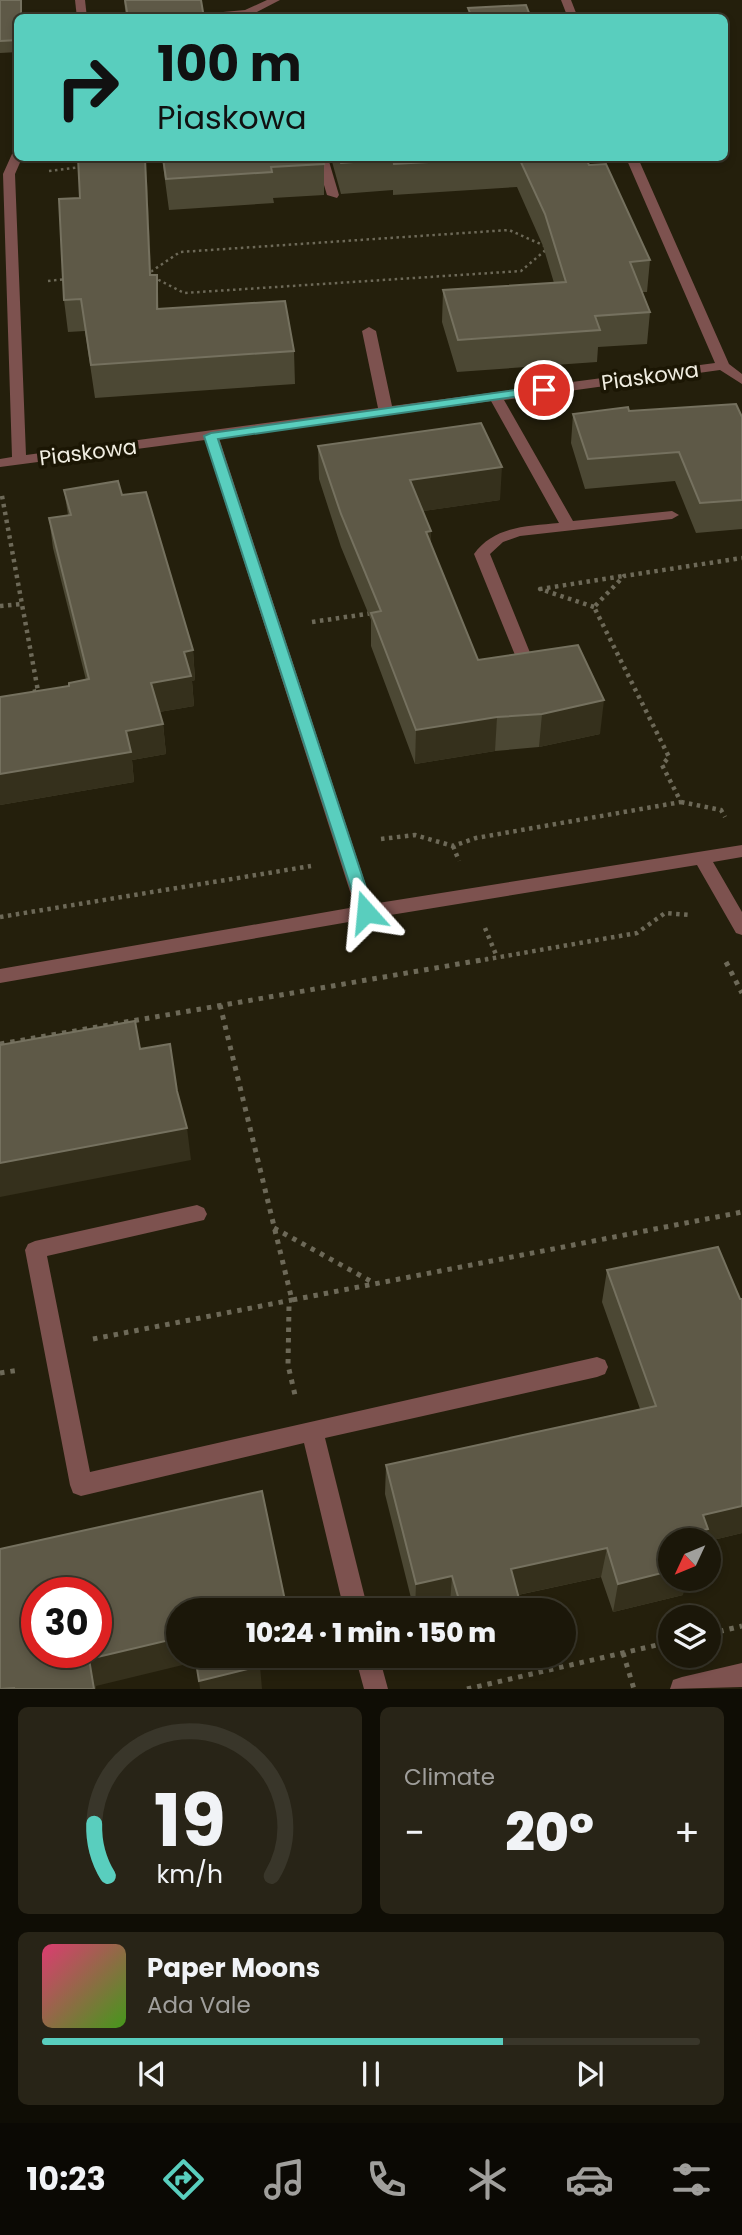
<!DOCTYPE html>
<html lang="en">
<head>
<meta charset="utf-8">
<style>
  :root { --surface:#1b1709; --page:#282417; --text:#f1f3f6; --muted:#a09f9c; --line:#39362a; --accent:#59cebe }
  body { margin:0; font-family:Poppins,sans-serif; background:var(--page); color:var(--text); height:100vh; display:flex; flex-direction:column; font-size:26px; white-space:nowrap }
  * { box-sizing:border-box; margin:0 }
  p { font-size:23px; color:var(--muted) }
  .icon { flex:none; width:38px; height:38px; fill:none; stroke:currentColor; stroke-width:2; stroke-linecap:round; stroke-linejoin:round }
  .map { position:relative; height:1689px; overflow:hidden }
  .panel { display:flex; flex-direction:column; gap:18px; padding:18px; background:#0f0d05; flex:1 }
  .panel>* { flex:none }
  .hud { position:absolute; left:14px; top:14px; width:714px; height:147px; border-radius:10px; box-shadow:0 4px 10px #0003,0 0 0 2px var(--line); background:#59cebe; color:#111; overflow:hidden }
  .needle { width:46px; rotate:226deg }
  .controls { position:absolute; left:658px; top:1528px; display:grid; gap:14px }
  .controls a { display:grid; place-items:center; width:63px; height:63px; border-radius:50%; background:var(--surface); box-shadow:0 4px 10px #0003,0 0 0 2px var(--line); font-size:35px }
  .speed { position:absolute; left:21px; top:1577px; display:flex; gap:14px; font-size:35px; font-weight:700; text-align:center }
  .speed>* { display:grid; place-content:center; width:91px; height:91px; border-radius:50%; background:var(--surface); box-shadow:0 4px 10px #0003,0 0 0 2px var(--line); line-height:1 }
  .speed .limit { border:10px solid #d22; background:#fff; color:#111 }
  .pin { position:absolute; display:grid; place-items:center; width:60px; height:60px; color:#fff; margin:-30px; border:4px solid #fff; border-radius:50%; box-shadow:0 2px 7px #0007 }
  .me { position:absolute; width:77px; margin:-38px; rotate:342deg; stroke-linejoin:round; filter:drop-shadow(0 0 5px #0008) }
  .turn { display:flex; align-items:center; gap:24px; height:147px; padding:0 28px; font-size:32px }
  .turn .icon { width:91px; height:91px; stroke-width:2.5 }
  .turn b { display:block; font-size:49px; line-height:60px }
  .big { font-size:52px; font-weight:800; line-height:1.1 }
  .panel .widget { flex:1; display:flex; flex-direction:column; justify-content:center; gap:10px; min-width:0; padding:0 24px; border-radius:10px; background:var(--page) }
  .panel .dial { align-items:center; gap:0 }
  .dial svg { height:182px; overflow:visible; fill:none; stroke:var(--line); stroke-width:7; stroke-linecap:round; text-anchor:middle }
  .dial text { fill:var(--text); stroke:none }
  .song { display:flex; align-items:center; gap:21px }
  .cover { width:84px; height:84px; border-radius:10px; background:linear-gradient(135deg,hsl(340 70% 55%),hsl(100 70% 35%)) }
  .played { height:7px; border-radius:4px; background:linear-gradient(90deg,var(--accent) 70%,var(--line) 70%) }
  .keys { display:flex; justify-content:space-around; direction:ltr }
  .heat { display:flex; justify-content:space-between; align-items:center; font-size:38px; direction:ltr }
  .panel .tiles { flex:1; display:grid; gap:18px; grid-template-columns:1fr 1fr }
  .widget:last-child { grid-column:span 2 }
  .trip { position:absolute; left:166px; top:1598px; width:410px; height:70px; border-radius:35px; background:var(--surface); box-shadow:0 4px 10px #0003,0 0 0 2px var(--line); font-weight:800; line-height:70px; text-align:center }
  .menu { display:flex; height:112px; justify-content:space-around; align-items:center; background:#0b0904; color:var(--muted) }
  .menu .icon { width:49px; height:49px }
  .menu .active { color:var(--accent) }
  .menu b { font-size:32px; color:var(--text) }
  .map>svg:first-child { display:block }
</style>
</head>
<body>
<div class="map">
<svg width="742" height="1689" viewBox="0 0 742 1689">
  <rect width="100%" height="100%" fill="#241f0c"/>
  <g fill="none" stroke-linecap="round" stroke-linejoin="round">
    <!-- path-far2 -->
    <g stroke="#6d6958" stroke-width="2.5" stroke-dasharray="2.5 3.5" stroke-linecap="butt">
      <polyline points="140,161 170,158"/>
      <polyline points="49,171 82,167"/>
      <polyline points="146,275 180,252 509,230 545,246"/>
      <polyline points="153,277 184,293 521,271 548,248"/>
      <polyline points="48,281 67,279"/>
    </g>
    <!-- path-far1 -->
    <g stroke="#6d6958" stroke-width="4.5" stroke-dasharray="3.5 4.5" stroke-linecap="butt">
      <polyline points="2,496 38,691 32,692"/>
      <polyline points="0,606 22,604"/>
      <polyline points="594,607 540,589 623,576"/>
      <polyline points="312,622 373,613"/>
      <polyline points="681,802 721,810 725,817"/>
      <polyline points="381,839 415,835 453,846 476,838 681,802 662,765 669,757 594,607 624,576 742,558"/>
      <polyline points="453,846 459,861"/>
      <polyline points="0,917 311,866"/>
      <polyline points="485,928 497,957"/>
      <polyline points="477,961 637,933 665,913 690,915"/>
    </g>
    <!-- path -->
    <g stroke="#6d6958" stroke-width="5" stroke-dasharray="4.5 6" stroke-linecap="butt">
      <polyline points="726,962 742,993"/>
      <polyline points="220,1005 292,1300 742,1212"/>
      <polyline points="0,1044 487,959"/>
      <polyline points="274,1228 374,1283"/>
      <polyline points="93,1339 292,1300 289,1306 288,1365 295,1395"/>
      <polyline points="0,1373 19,1370"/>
      <polyline points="709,1634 742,1626"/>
      <polyline points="623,1653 634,1689"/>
      <polyline points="467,1689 670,1642"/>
    </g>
    <!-- minor -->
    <g fill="#7d524f" fill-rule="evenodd">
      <polygon points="75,0 85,0 87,18 77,18"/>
      <polygon points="267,0 280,0 251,15 220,18 218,15 223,12 245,10"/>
      <polygon points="561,0 571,0 578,18 568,18"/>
      <path d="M18,151v7h4l-7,16 11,281 352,-47 -16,-77 7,-4 7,4 16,75 323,-43 -89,-205h12l91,206 13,10v10l-22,-14 -216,30 69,121 99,-10 7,4 -7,4 -152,17 -17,6 -13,12 43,106 -2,4h-12l-2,-4 -43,-106c20,-28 54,-28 85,-31l-68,-122 -272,37 153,466 370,-59v12l-29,5 29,50v23l-6,-2 -39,-68 -331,54 -366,64v-14l355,-62 -150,-467 -205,27v-8l12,-2 -9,-283 9,-20z"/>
      <polygon points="316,158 328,158 339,195 337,198 327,195"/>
      <polygon points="197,1205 204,1208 207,1214 204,1220 47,1256 90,1472 597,1357 605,1360 608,1367 605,1374 597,1377 325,1438 368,1610 344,1610 304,1443 81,1496 73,1493 70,1485 25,1250 28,1244 35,1241"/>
      <polygon points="355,1656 379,1656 388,1689 364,1689"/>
      <polygon points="742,1663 742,1687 670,1689 673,1680 682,1677"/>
    </g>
  </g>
  <!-- wall -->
  <g fill="#4c4834">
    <polygon points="0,0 18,18 18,52 0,53"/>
    <polygon points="124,0 201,0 204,18 126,18"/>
    <polygon points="162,158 322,158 324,164 324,195 273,198 274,203 169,210"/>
    <polygon points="331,158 586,158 589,165 650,260 647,292 642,292 650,312 647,344 598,347 597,362 457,372 442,322 443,290 554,283 543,246 517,187 393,195 393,190 341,194"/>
    <polygon points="147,181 151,275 159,309 294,351 295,384 95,398 85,331 68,332 64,300 80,198"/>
    <polygon points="629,411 742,417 742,529 696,533 675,481 585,489 571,443 573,414"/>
    <polygon points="318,446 500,500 423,511 431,544 478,660 600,734 539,747 495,751 415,764 371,646 371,620 341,547 319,479"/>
    <polygon points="64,490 122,495 193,650 195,680 192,681 194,706 159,712 163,724 166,754 132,760 134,782 0,805 0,697 69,686 86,680 53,548 49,518 68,515"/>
    <polygon points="607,1270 742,1533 709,1541 670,1540 683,1595 613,1612 601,1577 518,1595 521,1610 452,1610 450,1604 422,1610 414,1610 385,1494 386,1465 640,1409 602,1302"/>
  </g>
  <!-- shaded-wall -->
  <g fill="#35301c">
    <polygon points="145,158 147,181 153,307 150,275"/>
    <polygon points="157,275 159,307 160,341 157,309"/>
    <polygon points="502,467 500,500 410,513 410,480"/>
    <polygon points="431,531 431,565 426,532"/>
    <polygon points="193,650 195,680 192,681 194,706 154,713 151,683 184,652"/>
    <polygon points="604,700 600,734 539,747 542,714"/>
    <polygon points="497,717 495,751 415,764 416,730"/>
    <polygon points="163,724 166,754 132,760 134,782 0,805 0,774 126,731"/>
    <polygon points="187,1128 191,1160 0,1197 0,1163"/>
    <polygon points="742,1506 742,1533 709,1541 678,1540 679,1536 703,1515"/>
    <polygon points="607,1548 601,1577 508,1597 511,1569"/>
    <polygon points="670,1571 670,1578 687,1578 683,1595 613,1612 618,1584"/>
    <polygon points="452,1576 450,1604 422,1610 415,1610 416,1584"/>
    <polygon points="521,1606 521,1610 502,1610"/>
    <polygon points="178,1638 178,1656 194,1656 195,1662 96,1686 96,1689 94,1689 89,1659"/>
    <polygon points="260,1666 262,1689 200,1689 199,1681"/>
  </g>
  <!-- building -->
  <g fill="#5e5947" stroke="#75715f" stroke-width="2" fill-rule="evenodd">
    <polygon points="0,0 21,0 21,18 18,18 18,40 0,41"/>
    <polygon points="125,0 201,0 204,18 128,18"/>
    <polygon points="526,5 531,18 472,18 468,8"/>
    <polygon points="78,158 145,158 150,275 157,275 157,309 285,301 294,351 91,365 81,299 64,300 59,199 80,198"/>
    <polygon points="163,158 322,158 324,164 271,167 272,172 166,179"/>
    <polygon points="339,158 500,158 394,164 393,159 341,163"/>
    <polygon points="519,158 586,158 589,165 606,164 650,260 630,262 650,312 595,316 600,330 458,340 443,290 566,282 545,214"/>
    <polygon points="736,404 742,417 742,500 700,503 679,452 588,459 573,414 628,407 629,411"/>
    <polygon points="481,423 502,467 410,480 431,531 426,532 478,660 578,645 604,700 542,714 497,717 416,730 371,613 381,611 341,514 318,446"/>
    <polygon points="118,481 122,495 146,492 193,650 184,652 191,676 151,683 163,724 126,731 131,752 0,774 0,697 69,686 69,683 89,679 49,518 71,515 64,490"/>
    <polygon points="135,1021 140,1049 170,1044 177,1091 187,1128 0,1163 0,1045"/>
    <polygon points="718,1247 740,1299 742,1299 742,1506 703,1515 708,1529 679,1536 680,1540 670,1540 670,1571 618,1584 607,1548 511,1569 521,1606 502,1610 462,1610 452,1576 416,1584 386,1465 656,1406 607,1270"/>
    <path d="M262,1491l25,119h-109v28l-89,21 5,30h-80v-1l-14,1v-140zM37,1592h59v60h-59z"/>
    <polygon points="195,1656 258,1656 260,1666 199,1681"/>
  </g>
  <!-- route -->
  <polygon fill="#59cebe" stroke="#3a867c" stroke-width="2" points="544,386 549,387 549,392 218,439 374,912 372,916 360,916 204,436 211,433"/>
  <g text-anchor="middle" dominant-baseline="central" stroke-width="7" stroke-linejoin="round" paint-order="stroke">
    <!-- far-street labels -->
    <g font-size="21" fill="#f1eee2" stroke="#1b1604">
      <text transform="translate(650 376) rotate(-8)">Piaskowa</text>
      <text transform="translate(88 452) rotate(-7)">Piaskowa</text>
    </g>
  </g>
</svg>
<div class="controls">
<a><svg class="needle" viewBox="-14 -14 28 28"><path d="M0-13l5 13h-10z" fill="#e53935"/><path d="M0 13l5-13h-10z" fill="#a09f9c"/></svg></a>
<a><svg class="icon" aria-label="layers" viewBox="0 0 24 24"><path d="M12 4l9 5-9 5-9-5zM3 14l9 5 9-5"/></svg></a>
</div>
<div class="speed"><div class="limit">30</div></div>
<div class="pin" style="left:544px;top:390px;background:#d93025"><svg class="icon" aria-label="arrive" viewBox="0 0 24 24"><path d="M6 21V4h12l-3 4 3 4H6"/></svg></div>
<svg class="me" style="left:366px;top:912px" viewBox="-20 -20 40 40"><path d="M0-17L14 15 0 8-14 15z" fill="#59cebe" stroke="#fff" stroke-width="4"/></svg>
<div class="trip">10:24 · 1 min · 150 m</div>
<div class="hud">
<div class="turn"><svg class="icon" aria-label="right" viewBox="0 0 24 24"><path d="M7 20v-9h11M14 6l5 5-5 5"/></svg><div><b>100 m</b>Piaskowa</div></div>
</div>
</div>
<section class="panel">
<div class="tiles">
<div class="widget dial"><svg viewBox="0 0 100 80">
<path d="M14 69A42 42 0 1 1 86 69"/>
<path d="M14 69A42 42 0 0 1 8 46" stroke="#59cebe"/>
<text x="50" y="56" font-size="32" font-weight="700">19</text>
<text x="50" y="72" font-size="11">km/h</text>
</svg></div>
<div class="widget"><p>Climate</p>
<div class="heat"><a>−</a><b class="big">20°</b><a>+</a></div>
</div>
<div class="widget">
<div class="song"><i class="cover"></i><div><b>Paper Moons</b><p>Ada Vale</p></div></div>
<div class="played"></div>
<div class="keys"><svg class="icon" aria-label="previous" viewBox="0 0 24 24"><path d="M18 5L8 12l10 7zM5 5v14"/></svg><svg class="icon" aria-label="pause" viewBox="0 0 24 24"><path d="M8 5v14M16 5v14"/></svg><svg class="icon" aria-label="next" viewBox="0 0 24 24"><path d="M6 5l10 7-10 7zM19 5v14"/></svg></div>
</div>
</div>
</section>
<nav class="menu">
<b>10:23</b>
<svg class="icon active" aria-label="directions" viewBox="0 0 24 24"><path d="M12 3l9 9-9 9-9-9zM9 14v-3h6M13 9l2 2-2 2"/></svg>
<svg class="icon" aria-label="music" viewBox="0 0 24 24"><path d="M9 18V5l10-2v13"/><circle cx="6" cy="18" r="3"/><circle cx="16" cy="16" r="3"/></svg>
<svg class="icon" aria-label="phone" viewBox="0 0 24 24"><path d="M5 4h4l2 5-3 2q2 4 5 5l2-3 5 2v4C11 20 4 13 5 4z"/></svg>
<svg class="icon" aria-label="climate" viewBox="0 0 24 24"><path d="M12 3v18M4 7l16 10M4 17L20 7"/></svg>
<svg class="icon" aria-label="car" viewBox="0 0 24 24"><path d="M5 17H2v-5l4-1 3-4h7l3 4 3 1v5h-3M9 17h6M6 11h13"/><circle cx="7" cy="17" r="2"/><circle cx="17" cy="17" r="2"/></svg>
<svg class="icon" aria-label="filters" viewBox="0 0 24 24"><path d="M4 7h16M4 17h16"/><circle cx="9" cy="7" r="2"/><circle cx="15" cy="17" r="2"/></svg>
</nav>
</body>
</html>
